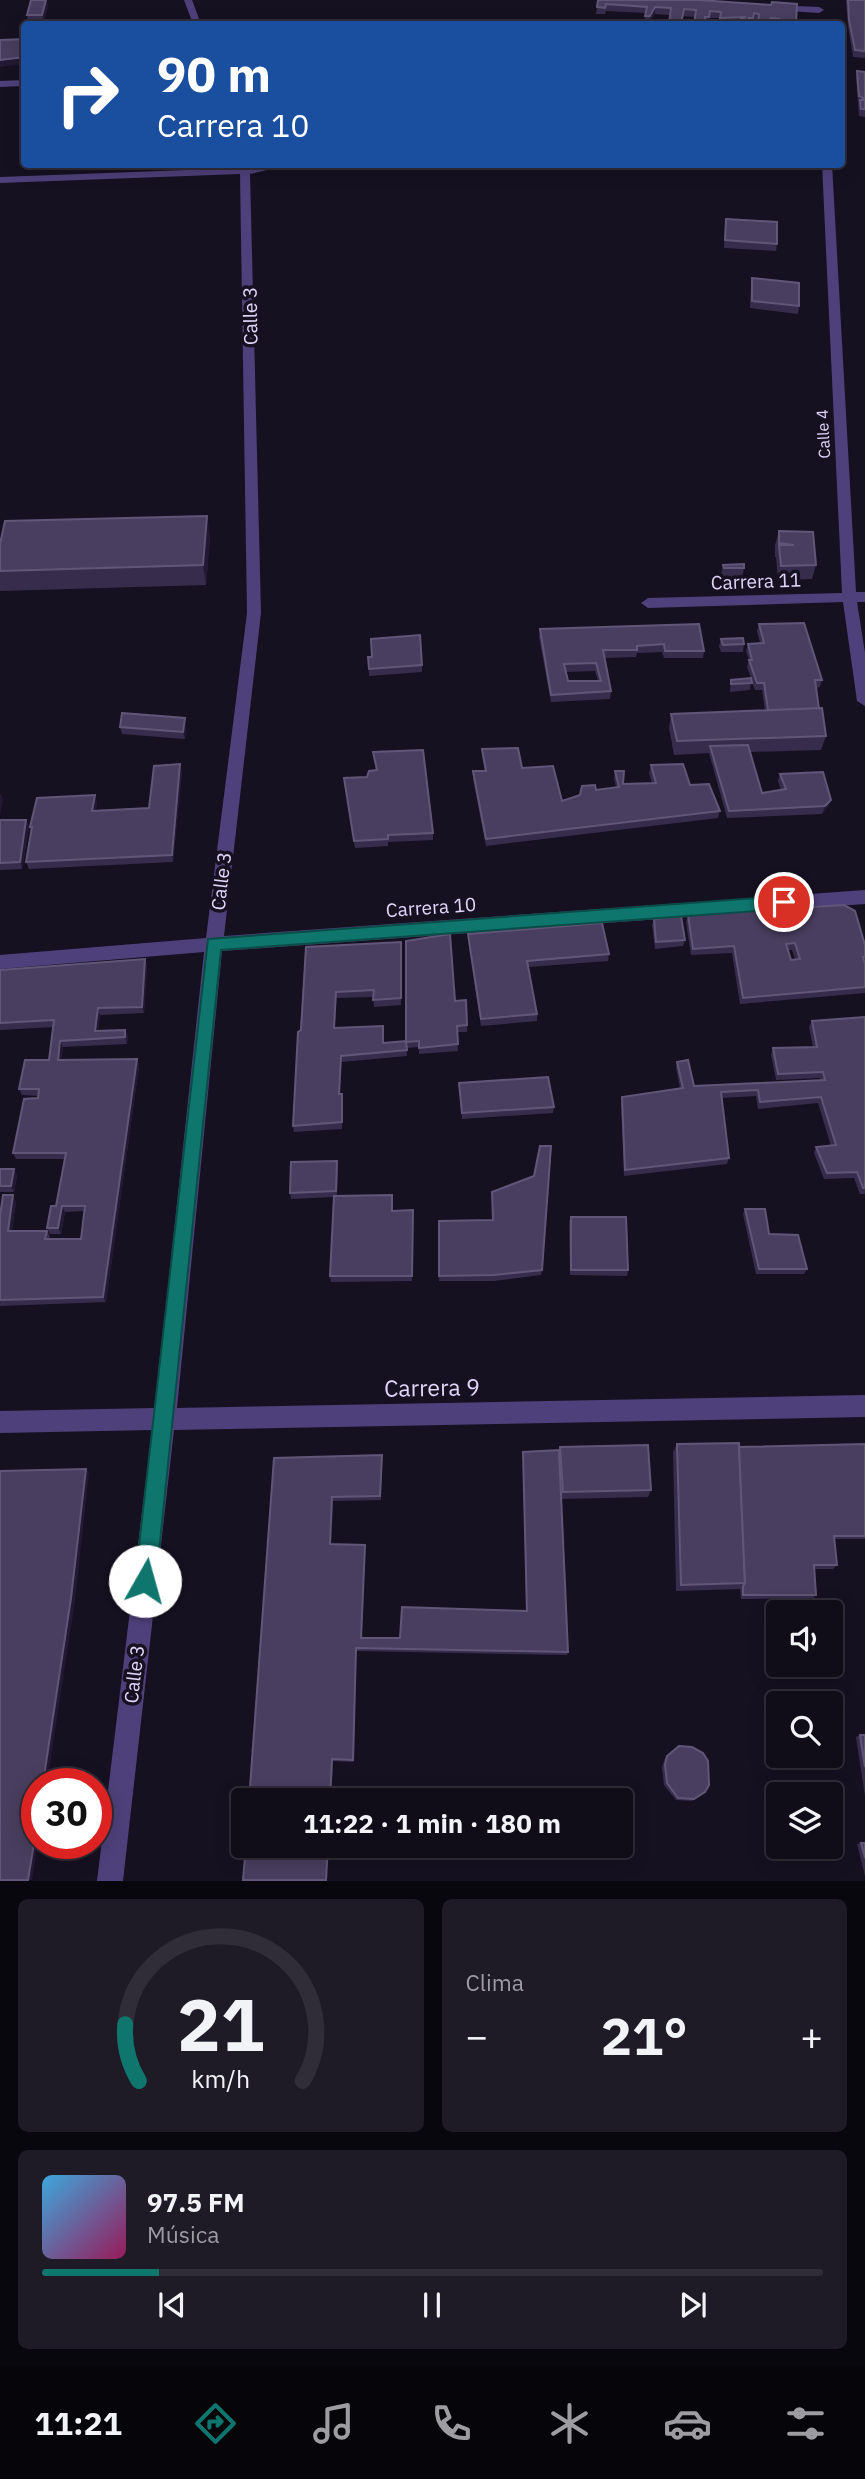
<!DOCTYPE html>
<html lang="es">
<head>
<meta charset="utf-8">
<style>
  :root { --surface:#100d19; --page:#1e1b26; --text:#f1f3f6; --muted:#9c9ca2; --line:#302d38; --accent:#0f766e }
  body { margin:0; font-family:"IBM Plex Sans",sans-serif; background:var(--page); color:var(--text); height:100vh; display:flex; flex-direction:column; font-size:26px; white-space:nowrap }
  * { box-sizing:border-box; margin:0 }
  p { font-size:23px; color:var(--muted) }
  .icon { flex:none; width:38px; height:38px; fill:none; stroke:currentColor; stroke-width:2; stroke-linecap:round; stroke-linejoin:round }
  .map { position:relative; height:1881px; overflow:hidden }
  .sheet { display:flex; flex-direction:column; gap:18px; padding:18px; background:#09070e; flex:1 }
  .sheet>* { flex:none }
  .banner { position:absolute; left:21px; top:21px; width:824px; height:147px; border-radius:7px; box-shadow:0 4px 18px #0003,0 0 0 2px var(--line); background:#1a4fa0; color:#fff; overflow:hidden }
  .buttons { position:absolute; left:766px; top:1600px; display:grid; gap:14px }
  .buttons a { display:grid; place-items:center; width:77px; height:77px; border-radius:7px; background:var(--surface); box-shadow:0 4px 18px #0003,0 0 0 2px var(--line); font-size:35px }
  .speed { position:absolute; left:21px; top:1768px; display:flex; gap:14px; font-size:35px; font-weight:700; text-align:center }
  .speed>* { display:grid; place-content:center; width:91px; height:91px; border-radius:50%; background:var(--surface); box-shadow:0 4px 18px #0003,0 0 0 2px var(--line); line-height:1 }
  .speed .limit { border:10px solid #d22; background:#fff; color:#111 }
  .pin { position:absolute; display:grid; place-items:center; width:60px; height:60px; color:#fff; margin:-30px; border:4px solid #fff; border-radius:50%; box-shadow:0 2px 7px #0007 }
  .me { position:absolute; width:77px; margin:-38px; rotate:7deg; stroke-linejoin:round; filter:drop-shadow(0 0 5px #0008) }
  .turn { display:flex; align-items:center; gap:24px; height:147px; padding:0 21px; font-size:32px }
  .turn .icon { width:91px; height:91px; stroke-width:2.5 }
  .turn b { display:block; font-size:49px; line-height:60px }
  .big { font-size:52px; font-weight:800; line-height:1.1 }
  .sheet .widget { flex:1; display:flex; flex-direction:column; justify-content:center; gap:10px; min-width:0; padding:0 24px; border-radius:10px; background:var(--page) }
  .sheet .dial { align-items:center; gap:0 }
  .dial svg { height:182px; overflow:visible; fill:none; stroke:var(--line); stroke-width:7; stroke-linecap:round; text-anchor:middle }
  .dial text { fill:var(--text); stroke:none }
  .song { display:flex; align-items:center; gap:21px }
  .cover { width:84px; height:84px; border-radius:10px; background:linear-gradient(135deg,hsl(200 70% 55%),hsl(330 70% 35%)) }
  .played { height:7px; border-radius:4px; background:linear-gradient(90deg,var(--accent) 15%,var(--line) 15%) }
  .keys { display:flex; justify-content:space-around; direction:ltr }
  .heat { display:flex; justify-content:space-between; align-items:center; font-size:38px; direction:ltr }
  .sheet .tiles { flex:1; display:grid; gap:18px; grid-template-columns:1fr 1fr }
  .widget:last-child { grid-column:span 2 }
  .trip { position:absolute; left:231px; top:1788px; width:402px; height:70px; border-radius:7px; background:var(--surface); box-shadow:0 4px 18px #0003,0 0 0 2px var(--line); font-weight:800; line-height:70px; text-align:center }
  .dock { display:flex; height:112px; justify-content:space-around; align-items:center; background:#06050a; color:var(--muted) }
  .dock .icon { width:49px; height:49px }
  .dock .current { color:var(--accent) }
  .dock b { font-size:32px; color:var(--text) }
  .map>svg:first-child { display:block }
</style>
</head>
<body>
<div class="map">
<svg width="865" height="1881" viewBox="0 0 865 1881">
  <rect width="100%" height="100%" fill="#161121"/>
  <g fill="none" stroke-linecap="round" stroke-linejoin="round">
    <!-- minor -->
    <g fill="#4e417b" fill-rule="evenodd">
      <polygon points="184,0 192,0 201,24 193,24"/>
      <polygon points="772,5 819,7 824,10 819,13 775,10 772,9"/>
      <polygon points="24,80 24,86 0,87 0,81"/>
      <polygon points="240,164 250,164 250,167 294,164 250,174 261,613 224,936 865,890 865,904 222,951 177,1408 865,1395 865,1417 174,1430 123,1881 97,1881 152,1430 0,1433 0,1411 155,1408 204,952 0,969 0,955 206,938 247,613 240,174 0,183 0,177 240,168"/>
      <polygon points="822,164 832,164 856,592 865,592 865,602 857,602 865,653 865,706 857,701 843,602 648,608 641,603 648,598 842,593"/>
    </g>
  </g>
  <!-- wall -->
  <g fill="#382c4d" fill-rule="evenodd">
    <polygon points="46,0 48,6 44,22 28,22 27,15"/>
    <polygon points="598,0 771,5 796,24 758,24 758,21 753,20 752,24 719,24 720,18 709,18 708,24 694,24 695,17 655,14 649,23 644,23 646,13 606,11 605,14 596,14"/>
    <polygon points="846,0 865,0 865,58 853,57 848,26"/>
    <polygon points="857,71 865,72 865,117 859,116 856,78"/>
    <polygon points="726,219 777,244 776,251 724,248"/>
    <polygon points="752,278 799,306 798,314 750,308 751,285"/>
    <polygon points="779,531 816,565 812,579 778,580 776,557 775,557 775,545"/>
    <polygon points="210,536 206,585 0,591 0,544"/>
    <polygon points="723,565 744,568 741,582 721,583 720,579"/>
    <path d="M699,624l5,27 -1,7h-39l-2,-6 -25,1 -1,4 -32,1 7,33 -1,8 -59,3 -12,-65 1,-8zM595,671l3,10h-30l-2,-9z"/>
    <polygon points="759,624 822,680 820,687 816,688 819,709 826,736 821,750 750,752 762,793 781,790 778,781 780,774 831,800 828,807 822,814 727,818 709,753 674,755 669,728 671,714 765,711 762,690 755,690 751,680 750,690 730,692 731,680 751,678 747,667 749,660 746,651 748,644 760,643 757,631"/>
    <polygon points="721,639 744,644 743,652 721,652 719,646"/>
    <polygon points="368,657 422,665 422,672 369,676"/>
    <polygon points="186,725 185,739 122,734 120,727"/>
    <polygon points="482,749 522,768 562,801 596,790 616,787 614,779 615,771 623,784 652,783 649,773 651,765 690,785 720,811 718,818 486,846 473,779 473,771 485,771 482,756"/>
    <polygon points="373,752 433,833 433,840 388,842 388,846 355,848 344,778 367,777 376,770"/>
    <polygon points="182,772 173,862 29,869 26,862 31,832 30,827 97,802 96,810 149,808"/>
    <polygon points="0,820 26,820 29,827 22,869 0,870"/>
    <path d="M688,915l177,30v48l-125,11 -8,-51 -41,2 -5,-33zM788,950h4l3,9 -4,1z"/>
    <polygon points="654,919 685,940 683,946 655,949 652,925"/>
    <polygon points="468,934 609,954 608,961 529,967 537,1014 537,1021 481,1026 468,941"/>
    <polygon points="406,941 455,1001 467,1025 467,1032 457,1032 458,1051 419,1054 419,1047 407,1048"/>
    <polygon points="401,942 401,1005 374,1007 373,997 336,998 335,1028 384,1043 406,1041 407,1056 341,1062 340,1094 343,1100 342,1129 294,1132 293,1126 306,947"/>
    <polygon points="145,959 147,965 144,1013 100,1015 98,1031 125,1030 128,1036 127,1044 63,1047 61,1060 137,1059 139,1066 106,1302 0,1306 0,1216 16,1201 12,1231 47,1231 50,1236 49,1239 81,1239 84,1211 65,1212 61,1234 50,1234 47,1228 56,1206 65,1159 16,1159 13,1153 38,1096 22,1095 19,1089 49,1060 53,1027 0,1030 0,970"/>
    <polygon points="865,1017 865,1194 860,1194 854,1178 824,1179 814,1153 816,1147 831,1146 818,1103 758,1109 756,1096 722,1098 729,1158 727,1164 624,1176 621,1103 622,1097 680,1088 676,1068 677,1062 694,1086 820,1080 820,1078 776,1080 771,1055 773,1048 813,1047 809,1027 812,1021"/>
    <polygon points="459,1083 554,1107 553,1113 462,1119"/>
    <polygon points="338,1166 337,1196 392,1211 413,1210 412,1281 331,1282 330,1276 334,1197 291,1199 290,1193"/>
    <polygon points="0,1169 17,1175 14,1192 0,1192"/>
    <polygon points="492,1192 542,1270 541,1275 494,1281 439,1281 439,1221 492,1220"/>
    <polygon points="745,1209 769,1234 807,1269 804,1274 756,1274 743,1214"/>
    <polygon points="571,1217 628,1270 627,1276 570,1275 569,1222"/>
    <polygon points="677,1444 739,1447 865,1444 865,1539 834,1539 837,1565 833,1569 814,1569 816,1595 813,1598 741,1599 740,1589 676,1591 673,1452"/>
    <polygon points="560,1447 651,1490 648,1497 561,1499 568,1652 567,1655 356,1651 354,1762 333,1761 331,1801 274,1458 382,1455 381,1500 333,1501 331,1544 365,1549 362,1638 400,1638 526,1611 523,1452 559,1450"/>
    <polygon points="860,1735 865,1735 865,1796 856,1737"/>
    <polygon points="679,1746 705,1792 692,1801 676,1800 664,1785 662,1767 665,1758"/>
    <polygon points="861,1843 865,1843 865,1876 857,1844"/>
  </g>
  <!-- shaded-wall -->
  <g fill="#231934">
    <polygon points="46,0 48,6 44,22 42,15"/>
    <polygon points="655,7 655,14 649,23 650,16"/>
    <polygon points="24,57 24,64 0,67 0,60"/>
    <polygon points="207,516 210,536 206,585 203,565"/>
    <polygon points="185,718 186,725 185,739 183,732"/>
    <polygon points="180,764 182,772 173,862 172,855"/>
    <polygon points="1,793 3,800 0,816 0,795"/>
    <polygon points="95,795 97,802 95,818 92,811"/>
    <polygon points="831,800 828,807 822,814 825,806"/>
    <polygon points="26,820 29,827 22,869 20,862"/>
    <polygon points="145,959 147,965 144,1013 142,1007"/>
    <polygon points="98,1008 100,1015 97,1038 95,1031"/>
    <polygon points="125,1030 128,1036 127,1044 125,1037"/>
    <polygon points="60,1041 63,1047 60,1066 58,1060"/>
    <polygon points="137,1059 139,1066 106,1302 103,1297"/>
    <polygon points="14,1169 17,1175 14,1192 11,1186"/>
    <polygon points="13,1195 16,1201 11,1237 8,1231"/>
    <polygon points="62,1206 65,1212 61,1234 58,1228"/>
    <polygon points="86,1469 89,1473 75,1601 47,1783 43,1783"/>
    <polygon points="332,1497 333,1501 331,1548 330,1544"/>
    <polygon points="365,1545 365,1549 362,1641 361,1638"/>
    <polygon points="356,1648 356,1651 354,1762 353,1760"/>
    <polygon points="332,1759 333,1761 331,1801 330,1801"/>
    <polygon points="37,1825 37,1843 38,1843 32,1880 28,1880"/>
    <polygon points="328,1846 329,1846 327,1880 326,1880"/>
  </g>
  <!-- building -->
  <g fill="#4a3e60" stroke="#625678" stroke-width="2" fill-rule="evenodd">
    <polygon points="31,0 46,0 42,15 27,15"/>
    <polygon points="598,0 699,0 771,5 772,2 797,4 796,24 779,24 779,19 771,18 770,24 758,23 759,14 754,13 753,18 749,18 748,24 740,24 741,19 746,17 720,18 721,12 710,11 709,17 705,17 705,24 694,24 696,10 684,9 681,24 669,24 671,8 655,7 650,16 645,16 647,7 606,4 605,8 597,7"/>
    <polygon points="848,0 865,0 865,51 855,50 849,20"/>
    <polygon points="589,21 594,21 593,24 586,24"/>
    <polygon points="771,21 775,21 775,24 770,24"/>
    <polygon points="24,39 24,57 0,60 0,40"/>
    <polygon points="857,71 865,72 865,99 859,96"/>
    <polygon points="860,100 865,100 865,109 861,109"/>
    <polygon points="726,219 777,222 777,244 725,240"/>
    <polygon points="752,278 799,283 799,306 752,301"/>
    <polygon points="207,516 203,565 0,571 0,544 5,521"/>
    <polygon points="779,531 813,532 816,565 781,566 779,545 794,545 779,543"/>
    <polygon points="744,564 744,568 724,568 723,565"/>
    <polygon points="804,623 822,680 815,680 819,709 768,710 764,683 757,683 749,660 752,660 748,644 764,643 759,624"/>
    <path d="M699,624l5,27h-39l-1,-7 -27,2v4h-34l8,41 -60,4 -11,-66zM596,663l5,18h-33l-4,-17z"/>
    <polygon points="420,635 422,665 369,669 368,657 372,657 371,639"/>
    <polygon points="743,638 744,644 723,645 721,639"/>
    <polygon points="751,678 752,683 731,684 731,680"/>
    <polygon points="822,708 826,736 677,741 671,714"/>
    <polygon points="122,713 185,718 183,732 120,727"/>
    <polygon points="748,745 762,793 786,789 780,774 823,772 831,800 825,806 729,811 710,746"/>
    <polygon points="518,748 522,768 553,766 562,801 580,795 582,786 595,785 596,790 619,787 615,771 624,771 623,784 656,783 651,765 683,764 690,785 709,784 720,811 486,839 473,771 486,771 482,749"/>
    <polygon points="423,750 433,833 388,835 388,839 354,841 344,778 367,777 369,771 377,770 373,752"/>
    <polygon points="180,764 172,855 26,862 32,827 30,827 37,798 95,795 92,811 149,808 154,766"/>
    <polygon points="0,820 26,820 20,862 0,863"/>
    <path d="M844,905l11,6 10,34v12h-2l2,7v23l-122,11 -9,-52 -41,3 -5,-34zM795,943l5,16 -9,1 -5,-16z"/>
    <polygon points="681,916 685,940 656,942 654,919"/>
    <polygon points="602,923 609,954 527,961 537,1014 481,1019 468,934"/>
    <polygon points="450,934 455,1001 466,1000 467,1025 457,1026 458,1044 419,1048 419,1041 406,1042 406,941"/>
    <polygon points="401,942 401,998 373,1000 374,990 336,992 334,1028 383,1026 383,1043 406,1041 407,1050 341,1056 339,1094 342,1094 342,1122 293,1126 298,1032 301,1030 306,947"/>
    <polygon points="145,959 142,1007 98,1008 95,1031 125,1030 125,1037 60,1041 58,1060 137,1059 103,1297 0,1300 0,1216 3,1195 13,1195 8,1231 47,1231 45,1239 81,1239 85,1206 62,1206 58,1228 47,1228 51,1206 56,1206 66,1153 13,1153 24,1099 38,1098 39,1089 19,1089 25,1060 49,1060 54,1020 0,1023 0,970"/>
    <polygon points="865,1017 865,1188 863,1188 857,1172 827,1173 816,1147 836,1145 821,1097 760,1102 758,1090 721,1092 729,1158 625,1170 622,1097 683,1088 677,1062 688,1060 694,1086 825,1080 823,1072 778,1074 773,1048 817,1047 812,1021"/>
    <polygon points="548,1077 554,1107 462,1113 459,1083"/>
    <polygon points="540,1146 551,1146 542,1270 494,1275 439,1276 439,1221 493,1220 492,1192 534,1176"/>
    <polygon points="337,1161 336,1191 290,1193 291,1162"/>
    <polygon points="0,1169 14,1169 11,1186 0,1186"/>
    <polygon points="392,1195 392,1211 413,1210 412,1276 330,1276 334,1196"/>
    <polygon points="745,1209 765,1209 769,1234 798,1235 807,1269 759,1269"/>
    <polygon points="571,1217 626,1217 628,1270 571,1270"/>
    <polygon points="739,1443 745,1583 681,1585 677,1444"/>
    <polygon points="865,1444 865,1536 834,1536 837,1565 814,1565 816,1595 743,1595 743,1586 745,1583 739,1447"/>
    <polygon points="648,1445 651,1490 563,1492 560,1447"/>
    <polygon points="559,1450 568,1652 356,1648 353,1760 332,1759 330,1801 249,1801 274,1458 382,1455 380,1496 332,1497 330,1544 365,1545 361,1638 400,1638 402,1607 527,1611 523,1452"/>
    <polygon points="86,1469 71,1598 43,1783 37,1783 37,1825 28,1880 0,1880 0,1471"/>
    <polygon points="860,1735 865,1735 865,1767"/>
    <polygon points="679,1746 692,1747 703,1753 708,1761 709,1785 705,1792 694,1799 678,1798 667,1783 665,1765 667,1756"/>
    <polygon points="861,1843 865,1843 865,1858"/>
    <polygon points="246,1846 328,1846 326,1880 243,1880"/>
  </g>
  <!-- route -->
  <polygon fill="#0f766e" stroke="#0a4d48" stroke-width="2" points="784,896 791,902 784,909 221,950 156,1581 153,1588 145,1591 138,1588 135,1581 208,939"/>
  <g text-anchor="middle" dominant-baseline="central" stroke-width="7" stroke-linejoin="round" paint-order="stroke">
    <!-- far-street labels -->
    <g font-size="16" fill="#e1d6fa" stroke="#161121">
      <text transform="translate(823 434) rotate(-93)">Calle 4</text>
    </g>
    <!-- street labels -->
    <g font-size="19" fill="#e1d6fa" stroke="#161121">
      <text transform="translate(250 316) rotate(-91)">Calle 3</text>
      <text transform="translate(756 581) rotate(-2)">Carrera 11</text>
      <text transform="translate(221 881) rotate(-83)">Calle 3</text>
      <text transform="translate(431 907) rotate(-4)">Carrera 10</text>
      <text transform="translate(134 1674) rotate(-83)">Calle 3</text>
    </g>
    <!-- near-street labels -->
    <g font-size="23" fill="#e1d6fa" stroke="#161121">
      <text transform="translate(432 1387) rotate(-1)">Carrera 9</text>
    </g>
  </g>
</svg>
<div class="buttons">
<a><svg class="icon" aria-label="sound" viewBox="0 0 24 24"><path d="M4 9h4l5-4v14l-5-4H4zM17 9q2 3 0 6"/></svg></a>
<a><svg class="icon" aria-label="search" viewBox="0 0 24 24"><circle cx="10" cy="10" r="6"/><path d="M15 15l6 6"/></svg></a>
<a><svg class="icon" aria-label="layers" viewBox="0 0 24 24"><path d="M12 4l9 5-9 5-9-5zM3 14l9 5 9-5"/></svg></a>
</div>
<div class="speed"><div class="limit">30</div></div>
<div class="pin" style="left:784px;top:902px;background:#d93025"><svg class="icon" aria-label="arrive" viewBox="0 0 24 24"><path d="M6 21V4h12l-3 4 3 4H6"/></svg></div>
<svg class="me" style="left:145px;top:1581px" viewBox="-20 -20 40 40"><circle r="19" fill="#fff"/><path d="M0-13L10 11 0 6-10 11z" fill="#0f766e"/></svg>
<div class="trip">11:22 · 1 min · 180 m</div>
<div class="banner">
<div class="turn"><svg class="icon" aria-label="right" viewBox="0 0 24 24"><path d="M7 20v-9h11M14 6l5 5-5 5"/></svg><div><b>90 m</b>Carrera 10</div></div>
</div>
</div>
<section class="sheet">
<div class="tiles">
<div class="widget dial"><svg viewBox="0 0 100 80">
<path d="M14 69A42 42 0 1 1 86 69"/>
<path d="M14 69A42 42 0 0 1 8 44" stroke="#0f766e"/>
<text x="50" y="56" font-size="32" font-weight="700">21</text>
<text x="50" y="72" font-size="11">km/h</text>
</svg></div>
<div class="widget"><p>Clima</p>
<div class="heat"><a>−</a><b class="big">21°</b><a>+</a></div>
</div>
<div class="widget">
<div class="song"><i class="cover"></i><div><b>97.5 FM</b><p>Música</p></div></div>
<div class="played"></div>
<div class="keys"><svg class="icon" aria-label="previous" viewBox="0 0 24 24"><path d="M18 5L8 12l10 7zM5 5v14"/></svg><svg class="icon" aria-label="pause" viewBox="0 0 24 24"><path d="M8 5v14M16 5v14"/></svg><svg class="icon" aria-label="next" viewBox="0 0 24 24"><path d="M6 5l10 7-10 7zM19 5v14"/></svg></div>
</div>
</div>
</section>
<nav class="dock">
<b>11:21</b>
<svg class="icon current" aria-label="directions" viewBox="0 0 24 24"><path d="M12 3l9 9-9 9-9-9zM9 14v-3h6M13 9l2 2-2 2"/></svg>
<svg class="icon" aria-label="music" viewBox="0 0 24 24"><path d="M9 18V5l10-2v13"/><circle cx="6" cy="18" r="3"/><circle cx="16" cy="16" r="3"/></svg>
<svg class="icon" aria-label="phone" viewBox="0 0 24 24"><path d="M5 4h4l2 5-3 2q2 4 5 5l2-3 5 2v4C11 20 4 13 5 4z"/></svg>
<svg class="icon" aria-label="climate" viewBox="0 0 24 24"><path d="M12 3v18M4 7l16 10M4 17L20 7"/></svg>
<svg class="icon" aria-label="car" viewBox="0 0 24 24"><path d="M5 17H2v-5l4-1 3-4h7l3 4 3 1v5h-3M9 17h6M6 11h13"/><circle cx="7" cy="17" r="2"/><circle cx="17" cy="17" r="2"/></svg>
<svg class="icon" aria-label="filters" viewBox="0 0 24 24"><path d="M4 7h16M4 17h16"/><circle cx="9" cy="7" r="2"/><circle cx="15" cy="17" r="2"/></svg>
</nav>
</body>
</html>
